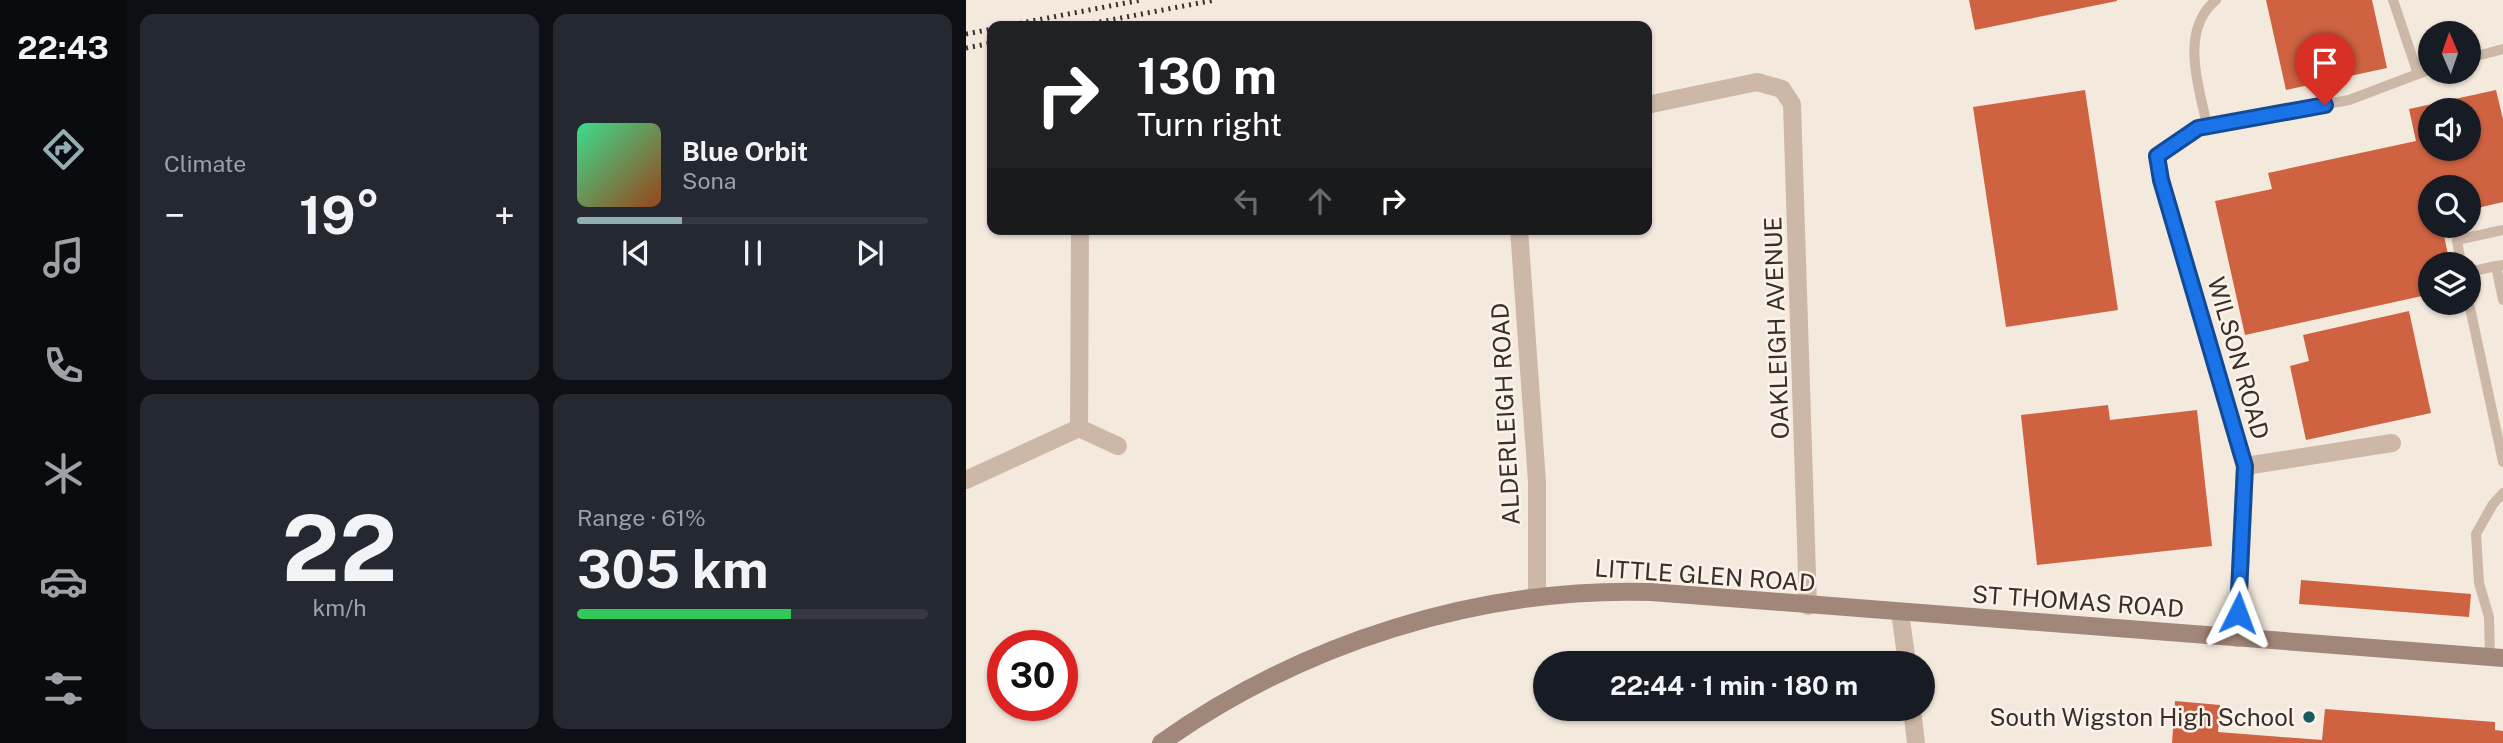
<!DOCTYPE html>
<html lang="en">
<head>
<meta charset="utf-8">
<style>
  :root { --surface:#171b24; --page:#242831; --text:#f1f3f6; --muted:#9ea1a6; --line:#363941; --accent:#91aeb2 }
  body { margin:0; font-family:"Public Sans",sans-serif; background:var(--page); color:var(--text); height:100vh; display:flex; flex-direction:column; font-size:26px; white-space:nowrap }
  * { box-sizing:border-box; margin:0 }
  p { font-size:23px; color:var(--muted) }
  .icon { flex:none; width:38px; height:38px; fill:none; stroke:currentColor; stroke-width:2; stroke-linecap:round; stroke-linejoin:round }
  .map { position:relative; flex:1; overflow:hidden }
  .drawer { display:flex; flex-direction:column; gap:14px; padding:14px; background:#0d0f14; width:840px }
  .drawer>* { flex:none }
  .top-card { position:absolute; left:21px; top:21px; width:665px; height:214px; border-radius:14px; box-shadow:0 2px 5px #0004; background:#202124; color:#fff; overflow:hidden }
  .needle { width:46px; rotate:358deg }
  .tools { position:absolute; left:1452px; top:21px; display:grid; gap:14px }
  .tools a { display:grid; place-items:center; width:63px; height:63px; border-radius:50%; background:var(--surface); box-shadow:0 2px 5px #0004; font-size:35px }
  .speed { position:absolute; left:21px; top:630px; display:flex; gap:14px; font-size:35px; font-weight:700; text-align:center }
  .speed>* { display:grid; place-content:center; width:91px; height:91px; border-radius:50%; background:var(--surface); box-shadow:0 2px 5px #0004; line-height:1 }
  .speed .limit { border:10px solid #d22; background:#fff; color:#111 }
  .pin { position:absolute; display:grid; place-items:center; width:60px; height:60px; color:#fff; margin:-72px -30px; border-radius:50% 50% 50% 0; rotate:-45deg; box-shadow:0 0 7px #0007 }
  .pin .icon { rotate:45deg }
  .me { position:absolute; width:77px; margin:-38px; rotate:3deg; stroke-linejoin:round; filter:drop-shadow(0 0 5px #0008) }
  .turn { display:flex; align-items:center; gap:24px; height:147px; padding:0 35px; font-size:32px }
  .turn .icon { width:91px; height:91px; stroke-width:2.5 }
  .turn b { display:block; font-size:49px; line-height:60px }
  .lanes { display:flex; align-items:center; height:66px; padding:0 35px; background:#0003; justify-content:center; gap:35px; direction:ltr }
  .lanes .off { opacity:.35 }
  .big { font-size:52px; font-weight:700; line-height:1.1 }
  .drawer .card { flex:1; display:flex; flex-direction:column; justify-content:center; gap:10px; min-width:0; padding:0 24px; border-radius:14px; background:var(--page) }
  .drawer .dial { align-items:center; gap:0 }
  .dial b { font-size:91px; line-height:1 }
  .song { display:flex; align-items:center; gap:21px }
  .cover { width:84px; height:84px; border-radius:10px; background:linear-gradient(135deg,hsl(150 70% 55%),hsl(20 70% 35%)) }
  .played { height:7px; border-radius:4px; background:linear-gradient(90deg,var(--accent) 30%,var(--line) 30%) }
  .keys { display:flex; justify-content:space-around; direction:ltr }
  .heat { display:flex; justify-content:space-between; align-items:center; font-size:38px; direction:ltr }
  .charge { height:10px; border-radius:5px; background:linear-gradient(90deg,#34c759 61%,var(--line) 0) }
  .drawer .tiles { flex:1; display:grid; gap:14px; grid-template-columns:repeat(2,1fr) }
  .trip { position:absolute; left:567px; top:651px; width:402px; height:70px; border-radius:35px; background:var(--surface); box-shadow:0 2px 5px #0004; font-weight:700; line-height:70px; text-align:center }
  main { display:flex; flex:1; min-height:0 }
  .dock { display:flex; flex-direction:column; width:126px; justify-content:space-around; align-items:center; background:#090b0e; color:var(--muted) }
  .dock .icon { width:49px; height:49px }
  .dock .on { color:var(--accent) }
  .dock b { font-size:32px; color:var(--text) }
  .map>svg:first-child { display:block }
</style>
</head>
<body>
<main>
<nav class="dock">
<b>22:43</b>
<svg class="icon on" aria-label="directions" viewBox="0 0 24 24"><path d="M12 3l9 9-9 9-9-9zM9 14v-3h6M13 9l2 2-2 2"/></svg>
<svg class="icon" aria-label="music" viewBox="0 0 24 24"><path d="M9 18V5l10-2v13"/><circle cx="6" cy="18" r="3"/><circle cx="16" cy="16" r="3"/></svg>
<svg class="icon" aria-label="phone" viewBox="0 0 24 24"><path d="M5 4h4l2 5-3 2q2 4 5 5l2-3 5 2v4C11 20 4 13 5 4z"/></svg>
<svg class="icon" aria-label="climate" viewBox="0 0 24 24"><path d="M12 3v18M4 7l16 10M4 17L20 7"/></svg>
<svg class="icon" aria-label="car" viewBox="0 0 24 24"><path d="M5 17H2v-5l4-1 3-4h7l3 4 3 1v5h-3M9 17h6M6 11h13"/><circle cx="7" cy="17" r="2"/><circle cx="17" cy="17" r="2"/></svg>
<svg class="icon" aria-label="filters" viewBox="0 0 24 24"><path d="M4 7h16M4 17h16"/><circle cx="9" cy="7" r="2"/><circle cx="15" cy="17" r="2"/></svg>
</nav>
<section class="drawer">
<div class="tiles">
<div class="card"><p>Climate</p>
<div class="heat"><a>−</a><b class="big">19°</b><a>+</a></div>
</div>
<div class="card">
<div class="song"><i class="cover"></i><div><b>Blue Orbit</b><p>Sona</p></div></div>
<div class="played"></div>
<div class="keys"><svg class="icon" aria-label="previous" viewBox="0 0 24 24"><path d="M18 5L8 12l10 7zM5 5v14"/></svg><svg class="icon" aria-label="pause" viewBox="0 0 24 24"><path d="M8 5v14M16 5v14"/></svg><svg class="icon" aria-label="next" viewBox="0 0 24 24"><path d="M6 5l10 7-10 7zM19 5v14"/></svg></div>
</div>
<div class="card dial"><b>22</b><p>km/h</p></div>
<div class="card"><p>Range · 61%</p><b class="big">305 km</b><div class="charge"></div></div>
</div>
</section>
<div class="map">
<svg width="1537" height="743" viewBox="0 0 1537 743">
  <rect width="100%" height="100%" fill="#f4e9dd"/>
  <!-- building -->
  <g fill="#ce6241" fill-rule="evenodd">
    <polygon points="1003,0 1151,0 1151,1 1009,30"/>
    <polygon points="1300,0 1406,0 1421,68 1320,90"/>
    <polygon points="1119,90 1152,310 1040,327 1007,107"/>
    <path d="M1530,90l7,29v83l-34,8v-23h-38v39h11l8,38h-19v30l-186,41 -30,-134 57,-12 -4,-16 148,-32 -7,-32zM1465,110h38v39h-38z"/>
    <polygon points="1443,311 1465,413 1340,440 1324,366 1343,361 1337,335"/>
    <polygon points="1142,405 1144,420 1231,410 1246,546 1071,565 1055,415"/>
    <polygon points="1335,580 1505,594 1503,617 1333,604"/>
    <polygon points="1209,701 1254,705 1252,732 1356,740 1359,709 1529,722 1529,730 1537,731 1537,743 1206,743"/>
  </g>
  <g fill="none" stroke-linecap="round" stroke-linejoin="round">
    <!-- service -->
    <g stroke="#cdb8a8" stroke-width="10">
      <polyline points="1427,0 1452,74"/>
      <polyline points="1503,58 1537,49"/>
      <path d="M1241,126c-8,-41 -28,-95 9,-126"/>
      <polyline points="1195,180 1191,156 1232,128 1383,100 1465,69"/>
      <polyline points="1495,264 1491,240 1537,230"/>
      <polyline points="1537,265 1530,266 1537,300"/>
      <polyline points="1503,272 1530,266"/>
      <polyline points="1503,303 1537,462"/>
      <polyline points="1524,657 1523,617 1513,583 1510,534 1527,504 1537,493"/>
    </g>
    <!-- minor -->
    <g stroke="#cdb8a8" stroke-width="18">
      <polyline points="681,105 791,82 816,89 826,104 842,606"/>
      <polyline points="1195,180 1279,466 1271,638"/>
      <polyline points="553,229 571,482 571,596"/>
      <polyline points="113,428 152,446"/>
      <polyline points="1279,466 1426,443"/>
      <polyline points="0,480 113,428 114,229"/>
      <polyline points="934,612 941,663"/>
      <polyline points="946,709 950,743"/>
    </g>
    <!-- secondary -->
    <path stroke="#a18779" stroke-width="18" d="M195,743c141,-100 317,-156 490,-151l852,66"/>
    <!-- rail -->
    <g stroke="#392e28" stroke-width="5" stroke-dasharray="2 5" stroke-linecap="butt">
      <polyline points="40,26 175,0"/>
      <polyline points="113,26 249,0"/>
      <polyline points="0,34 26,29"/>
      <polyline points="0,48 26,43"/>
    </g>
  </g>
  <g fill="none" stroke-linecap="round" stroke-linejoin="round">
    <defs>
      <polyline id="route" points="1272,613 1279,466 1195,180 1191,156 1232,128 1359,105"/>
    </defs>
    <!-- route casing -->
    <use href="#route" stroke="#114b97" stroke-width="18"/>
    <!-- route -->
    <use href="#route" stroke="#1a73e8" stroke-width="12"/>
  </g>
  <!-- markers -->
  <circle fill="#1b5a5e" stroke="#fbf3ea" stroke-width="2.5" cx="1343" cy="717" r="7"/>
  <g text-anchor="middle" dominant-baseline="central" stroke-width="5" stroke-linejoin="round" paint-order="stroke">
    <!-- street labels -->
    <g font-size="24" fill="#392e28" stroke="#fbf3ea">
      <text transform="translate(810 328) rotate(-92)">OAKLEIGH AVENUE</text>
      <text transform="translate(1273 358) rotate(74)">WILSON ROAD</text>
      <text transform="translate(539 414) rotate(-93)">ALDERLEIGH ROAD</text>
      <text transform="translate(739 575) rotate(4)">LITTLE GLEN ROAD</text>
      <text transform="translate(1112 601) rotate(4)">ST THOMAS ROAD</text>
    </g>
    <!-- poi labels -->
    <g font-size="24" fill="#392e28" stroke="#fbf3ea" text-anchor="end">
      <text x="1329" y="717">South Wigston High School</text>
    </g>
  </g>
</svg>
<div class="tools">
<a><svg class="needle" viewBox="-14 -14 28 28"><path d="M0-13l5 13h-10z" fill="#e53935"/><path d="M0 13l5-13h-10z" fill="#9ea1a6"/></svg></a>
<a><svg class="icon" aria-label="sound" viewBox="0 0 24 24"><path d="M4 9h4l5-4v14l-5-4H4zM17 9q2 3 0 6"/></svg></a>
<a><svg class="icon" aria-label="search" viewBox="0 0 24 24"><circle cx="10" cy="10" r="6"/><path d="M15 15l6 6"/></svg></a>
<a><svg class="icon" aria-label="layers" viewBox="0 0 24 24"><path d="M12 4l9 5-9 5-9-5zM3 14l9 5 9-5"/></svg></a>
</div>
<div class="speed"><div class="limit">30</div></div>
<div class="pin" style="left:1359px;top:105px;background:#d93025"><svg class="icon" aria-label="arrive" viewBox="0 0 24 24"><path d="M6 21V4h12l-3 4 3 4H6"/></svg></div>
<svg class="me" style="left:1272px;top:613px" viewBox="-20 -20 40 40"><path d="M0-17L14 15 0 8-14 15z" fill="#1a73e8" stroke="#fff" stroke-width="4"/></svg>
<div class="trip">22:44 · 1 min · 180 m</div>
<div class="top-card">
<div class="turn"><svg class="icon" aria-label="right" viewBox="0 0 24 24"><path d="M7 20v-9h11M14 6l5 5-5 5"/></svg><div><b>130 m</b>Turn right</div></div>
<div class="lanes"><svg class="icon off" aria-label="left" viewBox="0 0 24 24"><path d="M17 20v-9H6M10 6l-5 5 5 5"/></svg><svg class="icon off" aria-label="ahead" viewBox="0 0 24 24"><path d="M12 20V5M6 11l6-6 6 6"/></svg><svg class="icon" aria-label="right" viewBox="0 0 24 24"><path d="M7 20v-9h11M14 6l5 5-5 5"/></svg></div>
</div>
</div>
</main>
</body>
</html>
